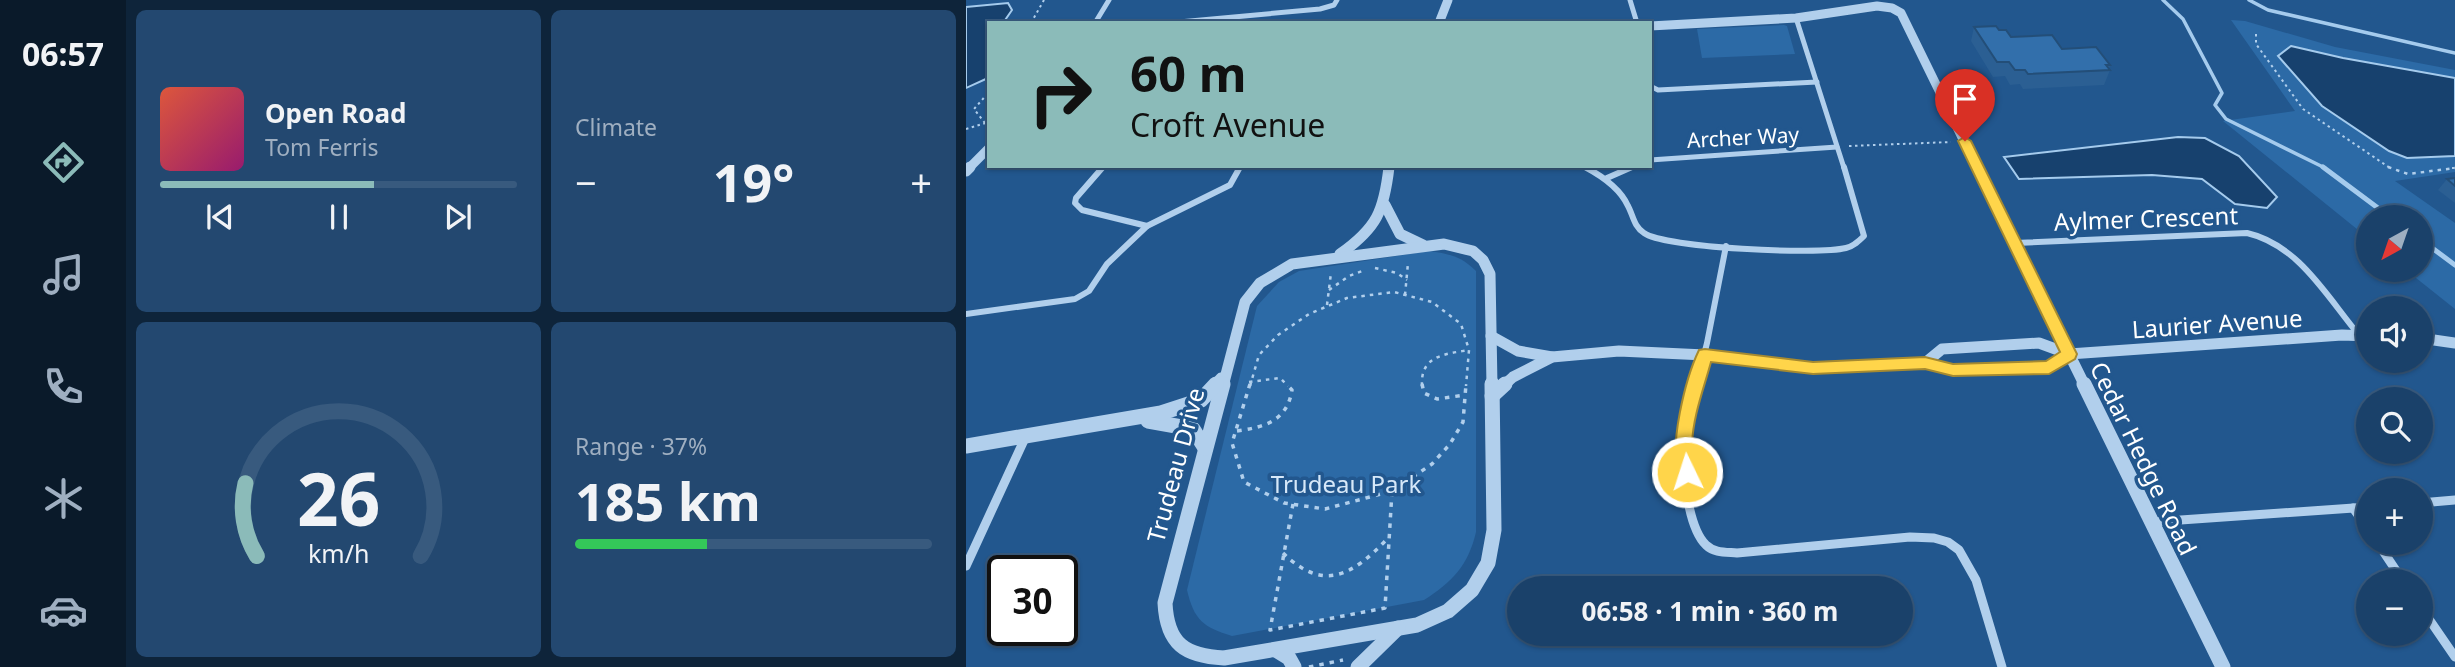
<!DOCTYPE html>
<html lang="en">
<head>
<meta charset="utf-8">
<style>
  :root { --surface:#1a416a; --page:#234870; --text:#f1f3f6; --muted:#9fafc1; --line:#385a7e; --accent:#8bbbb9 }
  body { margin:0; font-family:"Noto Sans",sans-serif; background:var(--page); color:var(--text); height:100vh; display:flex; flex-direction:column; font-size:26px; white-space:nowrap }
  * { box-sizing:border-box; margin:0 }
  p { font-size:23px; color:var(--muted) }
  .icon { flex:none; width:38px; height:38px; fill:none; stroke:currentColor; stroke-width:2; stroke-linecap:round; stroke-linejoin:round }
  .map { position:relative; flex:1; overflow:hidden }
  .drawer { display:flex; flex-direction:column; gap:10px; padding:10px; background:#0e243a; width:840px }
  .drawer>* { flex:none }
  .banner { position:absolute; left:21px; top:21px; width:665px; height:147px; border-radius:0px; box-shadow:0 2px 5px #0004,0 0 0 2px var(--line); background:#8bbbb9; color:#111; overflow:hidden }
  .needle { width:46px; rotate:220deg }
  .controls { position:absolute; left:1390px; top:205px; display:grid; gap:14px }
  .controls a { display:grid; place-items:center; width:77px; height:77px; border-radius:50%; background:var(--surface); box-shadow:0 2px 5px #0004,0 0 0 2px var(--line); font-size:35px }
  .speed { position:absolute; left:21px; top:555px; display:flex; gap:14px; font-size:35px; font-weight:700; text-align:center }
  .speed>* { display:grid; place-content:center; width:91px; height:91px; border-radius:50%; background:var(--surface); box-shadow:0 2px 5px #0004,0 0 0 2px var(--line); line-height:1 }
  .speed .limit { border:4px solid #111; border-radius:10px; background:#fff; color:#111 }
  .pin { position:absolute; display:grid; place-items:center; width:60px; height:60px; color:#fff; margin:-72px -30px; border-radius:50% 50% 50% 0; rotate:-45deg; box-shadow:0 0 7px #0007 }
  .pin .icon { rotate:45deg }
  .me { position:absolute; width:77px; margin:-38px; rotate:356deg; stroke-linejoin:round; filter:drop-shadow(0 0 5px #0008) }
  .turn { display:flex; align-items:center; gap:24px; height:147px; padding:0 28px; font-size:32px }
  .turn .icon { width:91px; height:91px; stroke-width:2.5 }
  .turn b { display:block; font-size:49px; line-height:60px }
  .big { font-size:52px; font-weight:700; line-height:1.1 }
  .drawer .widget { flex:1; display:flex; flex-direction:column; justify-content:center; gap:10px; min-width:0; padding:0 24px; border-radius:10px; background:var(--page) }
  .drawer .dial { align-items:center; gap:0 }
  .dial svg { height:182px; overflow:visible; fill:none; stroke:var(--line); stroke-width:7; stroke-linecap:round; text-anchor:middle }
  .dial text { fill:var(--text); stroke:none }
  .song { display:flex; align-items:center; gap:21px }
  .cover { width:84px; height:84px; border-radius:10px; background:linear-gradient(135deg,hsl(10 70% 55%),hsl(320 70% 35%)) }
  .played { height:7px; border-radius:4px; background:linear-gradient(90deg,var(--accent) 60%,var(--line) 60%) }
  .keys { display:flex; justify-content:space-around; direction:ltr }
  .heat { display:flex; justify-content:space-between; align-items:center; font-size:38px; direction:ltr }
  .charge { height:10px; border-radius:5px; background:linear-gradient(90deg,#34c759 37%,var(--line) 0) }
  .drawer .tiles { flex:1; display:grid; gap:10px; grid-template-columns:repeat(2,1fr) }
  .trip { position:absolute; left:541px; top:576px; width:406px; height:70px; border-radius:35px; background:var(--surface); box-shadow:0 2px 5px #0004,0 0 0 2px var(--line); font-weight:700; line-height:70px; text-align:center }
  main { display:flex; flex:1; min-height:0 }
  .tabs { display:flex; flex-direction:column; width:126px; justify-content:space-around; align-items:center; background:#0a1a2a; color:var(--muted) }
  .tabs .icon { width:49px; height:49px }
  .tabs .current { color:var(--accent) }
  .tabs b { font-size:32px; color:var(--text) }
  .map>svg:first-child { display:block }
</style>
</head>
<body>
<main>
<nav class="tabs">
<b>06:57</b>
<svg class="icon current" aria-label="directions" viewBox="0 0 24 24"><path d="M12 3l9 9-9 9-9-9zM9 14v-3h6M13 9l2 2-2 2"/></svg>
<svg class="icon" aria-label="music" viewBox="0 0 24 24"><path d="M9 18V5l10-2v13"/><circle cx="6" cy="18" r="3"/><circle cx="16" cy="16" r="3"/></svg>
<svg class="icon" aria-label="phone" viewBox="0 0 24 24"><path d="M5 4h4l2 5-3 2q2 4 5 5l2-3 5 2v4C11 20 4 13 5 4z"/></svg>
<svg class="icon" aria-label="climate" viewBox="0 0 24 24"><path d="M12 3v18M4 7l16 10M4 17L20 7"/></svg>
<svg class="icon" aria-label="car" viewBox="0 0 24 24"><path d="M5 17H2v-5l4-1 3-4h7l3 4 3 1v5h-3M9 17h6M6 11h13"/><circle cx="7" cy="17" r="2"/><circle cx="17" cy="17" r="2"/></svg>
</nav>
<section class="drawer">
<div class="tiles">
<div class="widget">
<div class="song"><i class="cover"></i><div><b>Open Road</b><p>Tom Ferris</p></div></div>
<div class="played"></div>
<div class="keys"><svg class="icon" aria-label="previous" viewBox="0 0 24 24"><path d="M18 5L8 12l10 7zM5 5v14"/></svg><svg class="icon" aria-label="pause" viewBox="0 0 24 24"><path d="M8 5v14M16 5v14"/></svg><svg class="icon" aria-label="next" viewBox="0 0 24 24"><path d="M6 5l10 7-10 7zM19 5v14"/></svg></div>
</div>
<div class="widget"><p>Climate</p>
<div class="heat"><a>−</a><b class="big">19°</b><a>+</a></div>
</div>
<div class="widget dial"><svg viewBox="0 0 100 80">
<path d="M14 69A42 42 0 1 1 86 69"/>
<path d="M14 69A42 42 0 0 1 9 37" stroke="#8bbbb9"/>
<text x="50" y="56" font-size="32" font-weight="700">26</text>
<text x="50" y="72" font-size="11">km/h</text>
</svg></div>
<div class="widget"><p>Range · 37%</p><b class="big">185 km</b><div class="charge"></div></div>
</div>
</section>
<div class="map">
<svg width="1489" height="667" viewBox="0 0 1489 667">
  <rect width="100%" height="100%" fill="#22578e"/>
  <!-- green -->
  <g fill="#2c6aa6">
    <polygon points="1265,20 1279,21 1369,47 1489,70 1489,172 1429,181 1489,223 1489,309 1440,270 1454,270 1454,217 1402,217 1402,238 1257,121 1329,111"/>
    <polygon points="818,25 821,26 829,54 736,58 731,29"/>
    <path d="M463,251c20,3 32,5 47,20v261c-8,34 -24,50 -52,68l-192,36c-29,-9 -38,-16 -45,-46l70,-284 22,-24 20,-11z"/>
  </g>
  <!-- water -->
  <g fill="#17416e" stroke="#a5cbed" stroke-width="2">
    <polygon points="42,3 46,10 37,23 23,23 23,37 20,40 22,78 0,88 0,7"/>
    <polygon points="1325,46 1377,58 1489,78 1489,156 1441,158 1423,151 1356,106 1312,56"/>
    <polygon points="1212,137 1239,138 1273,156 1311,197 1301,208 1269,204 1236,179 1186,175 1053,179 1038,157"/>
  </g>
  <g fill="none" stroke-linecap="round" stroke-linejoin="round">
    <!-- stream-far1 -->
    <g stroke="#a5cbed" stroke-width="3.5">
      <polyline points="1197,0 1217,19 1256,93 1249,105 1260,119 1359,168"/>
      <polyline points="1283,0 1302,10 1489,53"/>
    </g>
    <!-- stream -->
    <g stroke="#a5cbed" stroke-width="5">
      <polyline points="1357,167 1424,217"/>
      <polyline points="1454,239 1489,265"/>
    </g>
    <!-- path-far2 -->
    <g stroke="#b1cfec" stroke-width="2" stroke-dasharray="2.5 3.5" stroke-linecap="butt">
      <polyline points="65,23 78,0"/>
      <polyline points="1290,34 1290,44 1337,109 1424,168"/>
      <polyline points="19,123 8,109 23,92"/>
      <polyline points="0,129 23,122"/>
      <polyline points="883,146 985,142"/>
      <polyline points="1486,168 1489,168"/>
    </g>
    <!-- path-far1 -->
    <g stroke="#b1cfec" stroke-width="2.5" stroke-dasharray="3.5 5" stroke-linecap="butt">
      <polyline points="1422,167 1442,174 1489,168"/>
      <polyline points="409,268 431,273 441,280"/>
      <polyline points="363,290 383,276 399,270"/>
      <polyline points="439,295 442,263"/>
      <polyline points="361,305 365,273"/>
      <polyline points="283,382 314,378 322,386"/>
      <polyline points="284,386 293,355 312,335 343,314 381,298 428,292 466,302 495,324 503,350 500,386"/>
      <path d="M456,386c-2,-31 24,-32 47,-36"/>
    </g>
    <!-- path -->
    <g stroke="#b1cfec" stroke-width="3.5" stroke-dasharray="4.5 6" stroke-linecap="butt">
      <polyline points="284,384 266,443 278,482 318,503 359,509 426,491 466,464 484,444 497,422 500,384"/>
      <polyline points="456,384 458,393 471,399 499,395"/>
      <path d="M271,431c28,-4 50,-10 55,-41l-6,-6"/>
      <polyline points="327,504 304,630 419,608 426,491"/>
      <path d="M317,553c41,40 70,22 105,-15"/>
      <polyline points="343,667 377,660"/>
    </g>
    <!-- minor-far2 -->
    <g stroke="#b1cfec" stroke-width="5">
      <polyline points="664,0 671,23"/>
      <polyline points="830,18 878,168"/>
      <polyline points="129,23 143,0"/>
      <polyline points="202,23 354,9 368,5 371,0"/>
      <polyline points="684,86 692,90 851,82"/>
      <polyline points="684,160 871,147"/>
      <polyline points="618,166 623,168"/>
      <polyline points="136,168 138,166"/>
      <polyline points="273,168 274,166"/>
      <polyline points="662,168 667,166"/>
    </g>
    <!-- minor-far1 -->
    <g stroke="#b1cfec" stroke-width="6">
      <polyline points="137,167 110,198 109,203 116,210 181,226"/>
      <path d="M619,167c17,9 35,21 43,39 5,9 6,21 16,27 21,15 174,22 202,15 8,-2 13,-7 18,-12l-20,-69"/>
      <polyline points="641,178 666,167"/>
      <path d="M1049,243l232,-10c52,12 80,64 112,102"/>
      <polyline points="0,314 109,299 123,291 141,264 181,226 264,185 274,167"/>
      <polyline points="730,386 741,343 760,246"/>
    </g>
    <!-- minor -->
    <g stroke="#b1cfec" stroke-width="9">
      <path d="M730,384c-5,18 -11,35 -12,54 -3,25 3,89 22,107 8,8 20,7 31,8l173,-16 24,1 14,4 11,8 17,30 26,87"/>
      <polyline points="1454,503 1489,500"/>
      <polyline points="1387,508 1402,529"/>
      <polyline points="1186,522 1402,507"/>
      <polyline points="1411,542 1437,581"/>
      <polyline points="0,566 59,438"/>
      <polyline points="1454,606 1489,657"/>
    </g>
    <!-- tertiary-far2 -->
    <g stroke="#b1cfec" stroke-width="9">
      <polyline points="473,23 482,0"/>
      <polyline points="684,26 830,18 911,6 926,8 935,13 1011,168"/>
      <polyline points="3,168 23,148"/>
    </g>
    <!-- tertiary-far1 -->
    <g stroke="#b1cfec" stroke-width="11">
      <polyline points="1011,167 1119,386"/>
      <polyline points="0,171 4,167"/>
      <polyline points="419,205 434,234 457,245"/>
      <path d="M374,254c37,-26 44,-43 49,-87"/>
      <polyline points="525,336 552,351 586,357"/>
      <polyline points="1454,338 1489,343"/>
      <polyline points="959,363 976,349 1073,343 1103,354 1376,335 1402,336"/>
      <polyline points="248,386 255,378"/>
      <polyline points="257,386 279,302 294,283 326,264 478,244 507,251 517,260 524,274 526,386"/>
      <polyline points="537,386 547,377 586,357 653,351 739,355 847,368 959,363 987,370 1083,367 1103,354"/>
    </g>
    <!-- tertiary -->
    <g stroke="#b1cfec" stroke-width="15">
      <path d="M257,384l-58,219c2,41 20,53 59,55l193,-33 31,-14 24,-21 16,-27 6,-33 -2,-146"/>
      <polyline points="1118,384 1257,667"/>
      <polyline points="526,396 539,384"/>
      <polyline points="182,421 227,429 239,448"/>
      <polyline points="0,446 195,413 235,400 250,384"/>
      <polyline points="310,650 323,658 328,667"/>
      <polyline points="392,667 432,628"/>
    </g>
  </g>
  <!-- wall -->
  <g fill="#2b5f93">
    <polygon points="1008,27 1033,30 1045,37 1096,49 1144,65 1143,69 1144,70 1138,85 1057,89 1054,84 1044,85 1039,76 1027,77 1005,41"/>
    <polygon points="1489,178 1489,203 1472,190 1481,179"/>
  </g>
  <!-- building -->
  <g fill="#326fab" stroke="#234e78" stroke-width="2">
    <polygon points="1030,26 1033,30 1040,30 1045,37 1086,35 1096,49 1130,47 1144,65 1140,65 1144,70 1062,74 1059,70 1049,70 1043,62 1031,62 1008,27"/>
    <polygon points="1489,178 1489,186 1481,179"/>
  </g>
  <!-- route -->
  <path fill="#ffd54a" stroke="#a68a30" stroke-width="2" d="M999,137l6,4 106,213 -2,5 -26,15 -96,2 -28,-7 -112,5 -102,-12c-7,26 -18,54 -19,82 0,11 6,23 1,33l-6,3 -7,-3c-13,-28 6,-100 19,-127l6,-1 108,13 112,-5 28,7 93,-3 14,-9 -102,-211z"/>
  <g text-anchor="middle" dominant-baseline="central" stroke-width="7" stroke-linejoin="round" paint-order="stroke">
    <!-- far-street labels -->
    <g font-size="21" fill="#fff" stroke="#22578e">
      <text transform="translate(777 137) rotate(-3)">Archer Way</text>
    </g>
    <!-- street labels -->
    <g font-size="24" fill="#fff" stroke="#22578e">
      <text transform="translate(1180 218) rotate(-2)">Aylmer Crescent</text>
      <text transform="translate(1251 323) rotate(-4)">Laurier Avenue</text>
      <text transform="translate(1178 458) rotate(64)">Cedar Hedge Road</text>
      <text transform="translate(209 465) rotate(-75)">Trudeau Drive</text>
    </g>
    <!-- park labels -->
    <g font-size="24" fill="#d6e8f9" stroke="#22578e">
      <text x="380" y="483">Trudeau Park</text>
    </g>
  </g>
</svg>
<div class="controls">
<a><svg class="needle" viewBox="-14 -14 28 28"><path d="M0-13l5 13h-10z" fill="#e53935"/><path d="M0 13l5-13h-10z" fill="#9fafc1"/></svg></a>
<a><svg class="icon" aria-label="sound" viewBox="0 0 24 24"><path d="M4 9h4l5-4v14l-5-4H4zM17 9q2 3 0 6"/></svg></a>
<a><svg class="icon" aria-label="search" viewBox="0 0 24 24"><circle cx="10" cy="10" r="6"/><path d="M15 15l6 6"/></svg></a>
<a>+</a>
<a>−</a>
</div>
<div class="speed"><div class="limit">30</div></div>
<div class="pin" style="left:999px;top:141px;background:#d93025"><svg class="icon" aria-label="arrive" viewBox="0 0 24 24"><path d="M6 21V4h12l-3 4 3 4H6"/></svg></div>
<svg class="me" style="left:721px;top:472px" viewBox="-20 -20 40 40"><circle r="17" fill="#ffd54a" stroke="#fff" stroke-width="3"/><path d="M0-11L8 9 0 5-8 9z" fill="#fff"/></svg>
<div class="trip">06:58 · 1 min · 360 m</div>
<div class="banner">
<div class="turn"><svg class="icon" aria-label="right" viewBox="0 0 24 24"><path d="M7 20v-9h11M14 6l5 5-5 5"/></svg><div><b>60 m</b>Croft Avenue</div></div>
</div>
</div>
</main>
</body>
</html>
